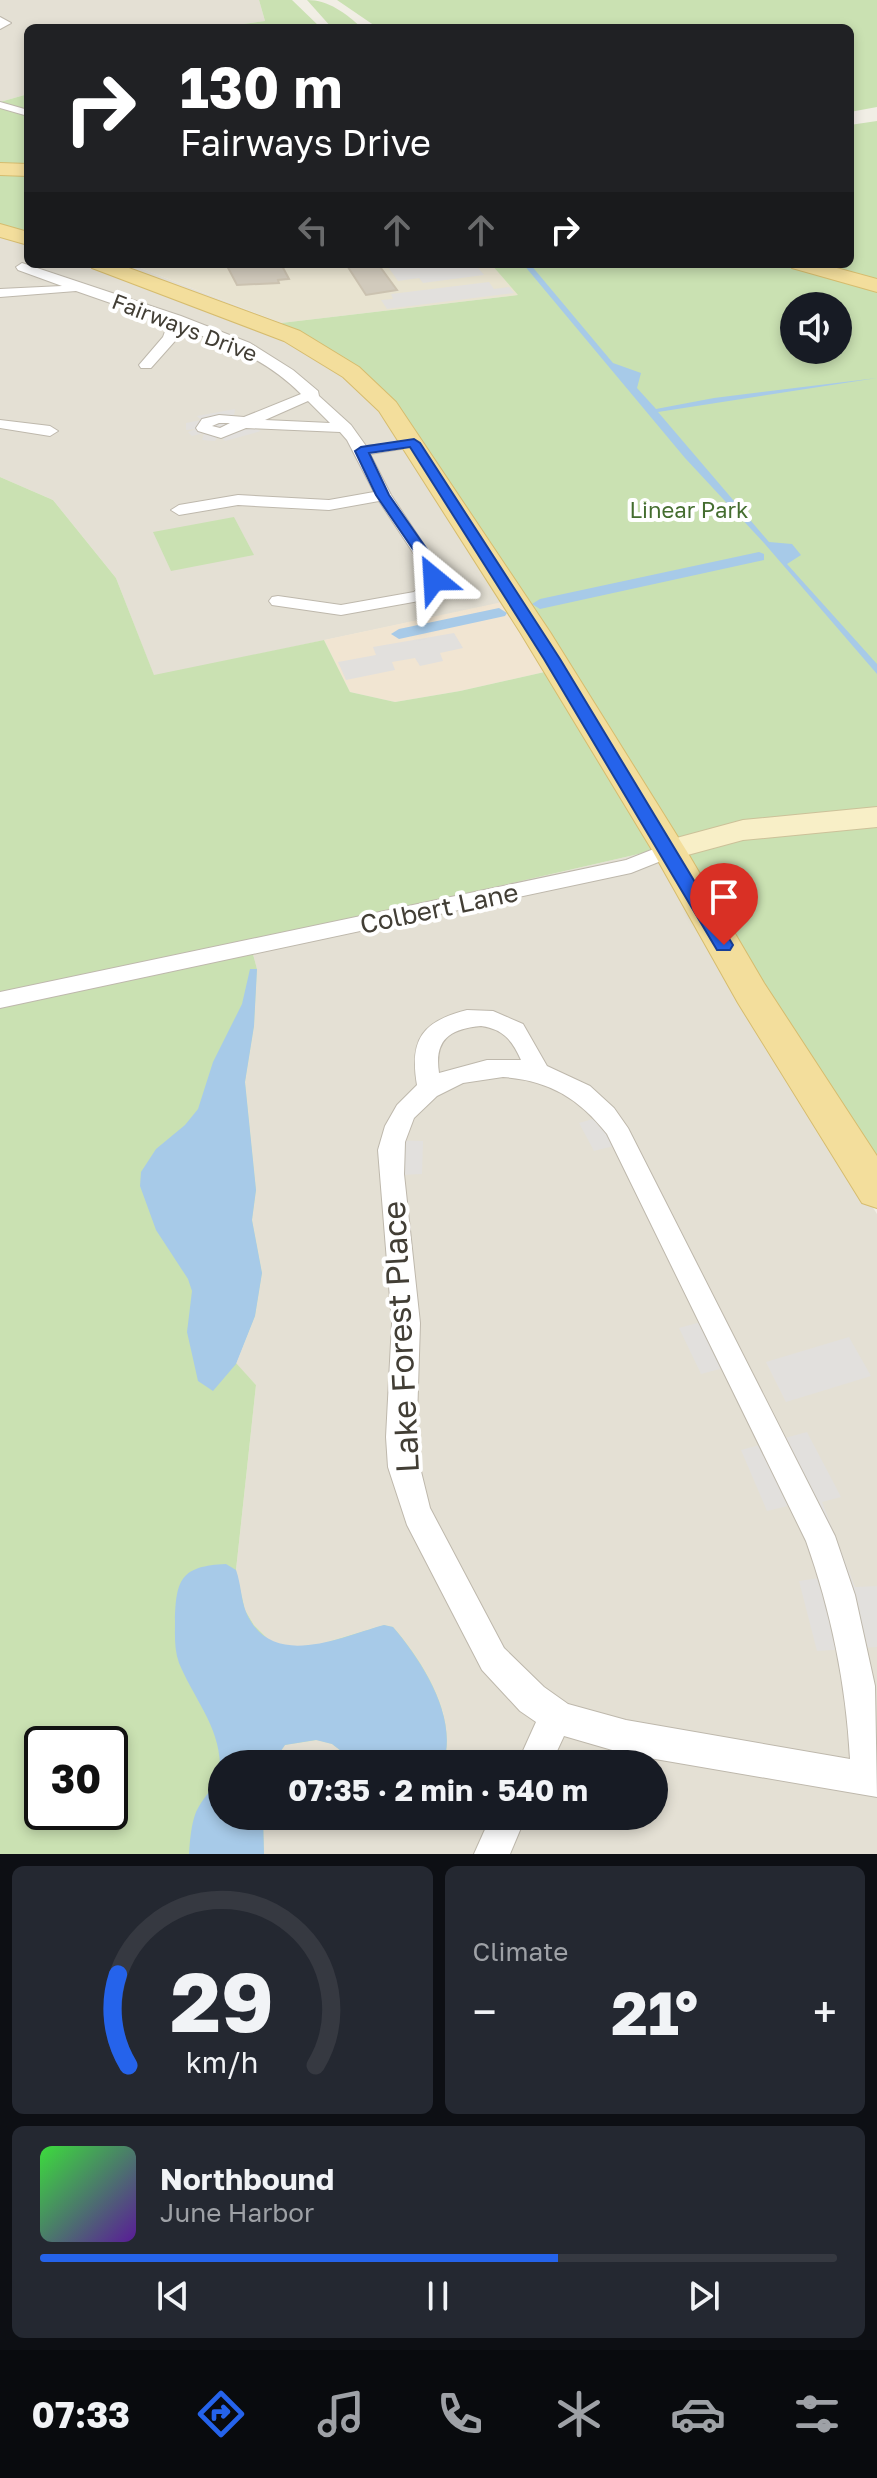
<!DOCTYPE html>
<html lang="en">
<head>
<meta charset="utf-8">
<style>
  :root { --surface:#171b24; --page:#242831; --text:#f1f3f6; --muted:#9ea1a6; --line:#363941; --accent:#2563eb }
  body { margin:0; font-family:"Golos Text",sans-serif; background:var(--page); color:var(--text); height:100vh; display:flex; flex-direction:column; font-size:30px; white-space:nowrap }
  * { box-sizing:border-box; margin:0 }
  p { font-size:26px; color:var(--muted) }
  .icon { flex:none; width:44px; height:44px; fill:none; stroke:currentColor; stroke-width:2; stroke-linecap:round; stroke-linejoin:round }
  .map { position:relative; height:1854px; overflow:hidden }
  .panel { display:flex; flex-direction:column; gap:12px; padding:12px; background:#0d0f14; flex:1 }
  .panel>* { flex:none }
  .hud { position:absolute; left:24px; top:24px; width:830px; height:244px; border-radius:12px; box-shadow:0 4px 12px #0003; background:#202124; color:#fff; overflow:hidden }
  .fabs { position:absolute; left:780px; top:292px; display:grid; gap:16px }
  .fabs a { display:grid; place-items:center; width:72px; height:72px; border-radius:50%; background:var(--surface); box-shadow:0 4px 12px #0003; font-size:40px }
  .speed { position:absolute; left:24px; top:1726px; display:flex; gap:16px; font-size:40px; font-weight:700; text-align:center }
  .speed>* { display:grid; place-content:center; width:104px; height:104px; border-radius:50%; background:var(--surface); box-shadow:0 4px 12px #0003; line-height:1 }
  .speed .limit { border:4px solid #111; border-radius:12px; background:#fff; color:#111 }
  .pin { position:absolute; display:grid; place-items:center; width:68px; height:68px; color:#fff; margin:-82px -34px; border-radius:50% 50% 50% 0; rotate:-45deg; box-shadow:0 0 8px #0007 }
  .pin .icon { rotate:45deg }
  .me { position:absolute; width:88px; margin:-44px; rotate:333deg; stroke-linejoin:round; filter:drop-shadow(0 0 6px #0008) }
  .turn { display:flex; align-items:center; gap:28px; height:168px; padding:0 24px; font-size:36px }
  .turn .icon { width:104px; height:104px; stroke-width:2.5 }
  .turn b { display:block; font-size:56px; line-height:68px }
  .lanes { display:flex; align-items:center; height:76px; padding:0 24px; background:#0003; justify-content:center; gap:40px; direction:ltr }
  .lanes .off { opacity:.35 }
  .big { font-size:60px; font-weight:700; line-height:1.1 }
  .panel .tile { flex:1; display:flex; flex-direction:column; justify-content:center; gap:12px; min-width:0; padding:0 28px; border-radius:12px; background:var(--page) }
  .panel .dial { align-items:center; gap:0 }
  .dial svg { height:208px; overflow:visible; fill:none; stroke:var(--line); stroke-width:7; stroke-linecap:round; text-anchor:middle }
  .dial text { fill:var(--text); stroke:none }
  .song { display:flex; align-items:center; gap:24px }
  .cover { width:96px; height:96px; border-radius:12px; background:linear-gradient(135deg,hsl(120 70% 55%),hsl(270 70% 35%)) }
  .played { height:8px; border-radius:4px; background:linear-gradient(90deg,var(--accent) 65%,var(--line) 65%) }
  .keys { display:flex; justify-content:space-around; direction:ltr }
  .heat { display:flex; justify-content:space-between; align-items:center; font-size:44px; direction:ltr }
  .panel .tiles { flex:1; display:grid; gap:12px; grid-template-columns:1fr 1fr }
  .tile:last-child { grid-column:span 2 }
  .trip { position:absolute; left:208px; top:1750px; width:460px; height:80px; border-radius:40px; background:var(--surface); box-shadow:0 4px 12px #0003; font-weight:700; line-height:80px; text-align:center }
  .tab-bar { display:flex; height:128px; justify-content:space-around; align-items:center; background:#090b0e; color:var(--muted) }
  .tab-bar .icon { width:56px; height:56px }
  .tab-bar .active { color:var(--accent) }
  .tab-bar b { font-size:36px; color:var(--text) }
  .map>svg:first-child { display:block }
</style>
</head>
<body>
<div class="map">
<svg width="877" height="1854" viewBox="0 0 877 1854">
  <rect width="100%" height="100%" fill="#f1eee5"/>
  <!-- residential -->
  <g fill="#e4e0d4">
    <polygon points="0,0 259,0 265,21 215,28 28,28 28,94 0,102"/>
    <polygon points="0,224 28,236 28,264 130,264 281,323 336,352 378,385 403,413 524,598 154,676 116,578 53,500 0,477"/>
    <polygon points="656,850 740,994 877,1214 877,1854 264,1854 263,1816 654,1816 654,1764 443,1764 446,1744 443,1712 430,1683 393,1627 384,1625 321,1644 294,1647 271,1642 254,1625 245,1610 236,1570 256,1385 236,1364 255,1316 262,1273 252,1220 256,1190 245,1082 254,1026 257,969 250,943"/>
    <polygon points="317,1740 332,1744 358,1764 272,1764 285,1745"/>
  </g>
  <!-- commercial -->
  <polygon fill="#f1e5d2" points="507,601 549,671 460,691 395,702 350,692 324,640"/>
  <!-- education -->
  <polygon fill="#e8e3d0" points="130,264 491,264 519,295 281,323"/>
  <!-- green -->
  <g fill="#cae1b2" fill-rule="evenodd">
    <polygon points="259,0 292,0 321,28 215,28 265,21"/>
    <path d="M307,0c22,0 38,13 55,28h-30z"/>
    <polygon points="337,0 877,0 877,107 850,112 850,28 378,28"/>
    <polygon points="28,94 28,168 0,167 0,102"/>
    <polygon points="877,121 877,284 809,264 850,264 850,125"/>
    <polygon points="0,171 28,172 28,236 0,224"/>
    <path d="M491,264h291l95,27v882l-474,-760c-35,-40 -74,-65 -122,-90l237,-28zM794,306h44v44h-44z"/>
    <path d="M0,477l53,23 63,78 38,97 170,-35 26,52 45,10 65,-11 89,-20 107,179 -406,93 7,26 -3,57 -9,56 11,108 -4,30 10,53 -7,43 -19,47 20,22 -20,185 9,40 9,15 17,17 23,5 27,-3 63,-19 9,2c29,33 66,91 50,137h-85l-26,-20 -15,-4 -32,5 -13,19h-50v52h41l1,38h-264zM42,1744h68v68h-68z"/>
    <polygon points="234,517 254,555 171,571 153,532"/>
  </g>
  <!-- parking -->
  <g fill="#e2e0dd">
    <polygon points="386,264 475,264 484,275 423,283 419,278 398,281"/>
    <polygon points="489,282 494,289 509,287 514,293 387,309 381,300 393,299 391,294"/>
    <polygon points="235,409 234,416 249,417 251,426 261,431 225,441 219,435 215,441 202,440 204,433 192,436 188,432 196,429 186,430 186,423 201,420 197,416"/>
    <polygon points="454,633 463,648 440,653 443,661 420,666 415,658 392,662 395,670 346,680 338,662 376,655 373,647"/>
    <polygon points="616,1112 633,1141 594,1151 579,1123"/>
    <polygon points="382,1140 423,1141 422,1174 381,1176"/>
    <polygon points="719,1317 742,1363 701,1374 679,1328"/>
    <polygon points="849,1337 871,1376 786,1402 766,1362"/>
    <polygon points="807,1432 841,1497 822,1502 855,1587 877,1586 877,1647 817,1651 799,1581 819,1578 822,1575 792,1505 767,1511 741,1450"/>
  </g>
  <!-- water -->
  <g fill="#a7cae8">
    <polygon points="523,264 530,264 613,363 641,373 637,388 656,409 714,398 877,378 658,412 769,542 792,544 801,555 787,564 877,664 877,674 764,543 685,458"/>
    <polygon points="250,969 257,969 254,1026 245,1082 256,1190 252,1220 262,1273 255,1316 236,1364 213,1391 198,1381 187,1332 192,1291 188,1279 156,1230 140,1186 141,1172 156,1149 185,1125 198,1109 213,1062 242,1004"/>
    <path d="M226,1564l10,6c5,14 5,29 10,42 25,59 94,25 138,13l9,2c29,34 66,91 50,137h-85l-26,-20 -16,-4 -31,5 -13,19h-50v52h41l1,38h-75c1,-14 2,-29 7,-42 8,-18 24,-27 24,-48 -1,-38 -27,-67 -41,-101 -5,-14 -4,-28 -4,-42 1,-42 6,-55 51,-57z"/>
  </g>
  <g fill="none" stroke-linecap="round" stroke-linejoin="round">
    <!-- canal -->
    <g fill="#a7cae8" fill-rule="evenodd">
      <polygon points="759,552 764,554 764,560 540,609 532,604 540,599"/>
      <polygon points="499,608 507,613 505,616 399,639 391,634 399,629"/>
    </g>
  </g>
  <!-- building -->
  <g fill="#d1cabc" stroke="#cbc2b0" stroke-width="2">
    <polygon points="226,264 281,264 289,279 278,280 279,283 237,285"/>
    <polygon points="346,264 378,264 397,290 366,295"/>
  </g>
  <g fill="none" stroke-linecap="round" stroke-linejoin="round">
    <defs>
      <g id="street">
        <polygon points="0,17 11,23 0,29"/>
        <polygon points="0,102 28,110 28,116 0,108"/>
        <path d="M22,263l159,53 69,27 43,27 25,21 1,5 32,29 15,21 53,-6v6l-49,8 21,41 51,77 -4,17 -19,12 -78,14 -69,-10 -3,-4 3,-4 6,-1 63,9 73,-13 10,-9 2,-11 -47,-71 -50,9 -91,-5 -59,10 -8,-5 8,-5 59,-10 91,5 45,-8 -27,-52 -7,-8 -94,-4 -25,10 -23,-7 -2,-3 6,-9 17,-4 25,2 57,-23c-35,-35 -75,-50 -121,-66l-5,13 -24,27h-10l-2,-3 24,-28 5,-14 -92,-32 -76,6v-8l62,-3 -44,-16 -2,-3zM308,401l22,22 -65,-3zM219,423h11l-10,5 -8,-2z"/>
        <polygon points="0,420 50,426 58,431 50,436 0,428"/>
        <polygon points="669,843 676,845 679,850 676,855 631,873 0,1008 0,992 626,860"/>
        <path d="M467,1010l26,1 30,13 24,42 43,20 24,22 14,20 207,408 20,59 20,91 2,111 -251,-43 -62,-18 -13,28h-34l19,-42 -16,-11 -38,-41 -75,-145 -19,-58 -2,-30 6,-114 -14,-173 7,-24 12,-21 20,-20c-8,-46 6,-64 50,-75zM481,1026c22,3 31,14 40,34h-34l-48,13c-5,-33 10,-44 42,-47zM503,1077c45,3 76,21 104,57l199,407c25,70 40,143 44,218l-224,-39 -58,-16 -24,-17 -40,-39 -74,-140 -14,-57 4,-128 -16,-149 1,-32 9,-24 23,-22 26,-13z"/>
        <polygon points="491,1816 526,1816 510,1854 474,1854"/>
      </g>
      <polygon id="secondary" points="877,807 877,827 743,840 669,860 658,857 654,850 658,843 743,820"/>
      <g id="primary">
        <polygon points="0,163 28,164 28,176 0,175"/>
        <polygon points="0,224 28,232 28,245 0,237"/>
        <polygon points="89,264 118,264 300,331 359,367 396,402 550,632 686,850 764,983 877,1156 877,1208 862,1203 738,1003 652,850 520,632 379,411 343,377 284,341 92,268"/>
        <polygon points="789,264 822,264 877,279 877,292 792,268"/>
      </g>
    </defs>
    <!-- street casing -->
    <use href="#street" stroke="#beb8ac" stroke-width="2"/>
    <!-- secondary casing -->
    <use href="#secondary" stroke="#ccc199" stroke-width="2"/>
    <!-- primary casing -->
    <use href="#primary" stroke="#d6bc6e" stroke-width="2"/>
    <!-- street -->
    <use href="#street" fill="#fff" fill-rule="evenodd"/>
    <!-- secondary -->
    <use href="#secondary" fill="#f8efc7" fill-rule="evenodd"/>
    <!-- primary -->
    <use href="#primary" fill="#f3de9c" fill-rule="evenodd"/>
  </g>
  <!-- route -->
  <polygon fill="#2563eb" stroke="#184099" stroke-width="2" points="414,439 420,443 560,659 733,945 730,950 717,950 544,659 410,447 369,453 389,495 435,561 441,579 434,584 427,579 421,561 376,495 355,451 361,447"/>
  <g text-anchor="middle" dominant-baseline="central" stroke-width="8" stroke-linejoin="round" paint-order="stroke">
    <!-- far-street labels -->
    <g font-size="22" fill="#423e35" stroke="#fff">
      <text transform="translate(185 327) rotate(21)">Fairways Drive</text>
    </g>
    <!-- far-park labels -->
    <g font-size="22" fill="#446d2f" stroke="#fff">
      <text x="689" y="509">Linear Park</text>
    </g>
    <!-- street labels -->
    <g font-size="26" fill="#423e35" stroke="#fff">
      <text transform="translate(439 908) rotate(-12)">Colbert Lane</text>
    </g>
    <!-- near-street labels -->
    <g font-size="32" fill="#423e35" stroke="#fff">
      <text transform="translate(400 1337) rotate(-93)">Lake Forest Place</text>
    </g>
  </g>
</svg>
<div class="fabs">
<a><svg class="icon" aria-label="sound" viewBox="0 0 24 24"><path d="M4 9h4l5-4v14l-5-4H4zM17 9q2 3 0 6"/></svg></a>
</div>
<div class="speed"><div class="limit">30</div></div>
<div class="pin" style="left:724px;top:945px;background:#d93025"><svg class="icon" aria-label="arrive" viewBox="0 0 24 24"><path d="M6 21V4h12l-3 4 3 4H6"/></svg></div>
<svg class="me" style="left:434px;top:579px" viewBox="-20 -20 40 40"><path d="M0-17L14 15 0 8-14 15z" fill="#2563eb" stroke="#fff" stroke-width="4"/></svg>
<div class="trip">07:35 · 2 min · 540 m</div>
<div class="hud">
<div class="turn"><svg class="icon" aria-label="right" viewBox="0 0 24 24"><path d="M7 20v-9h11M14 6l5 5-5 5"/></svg><div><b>130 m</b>Fairways Drive</div></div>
<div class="lanes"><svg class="icon off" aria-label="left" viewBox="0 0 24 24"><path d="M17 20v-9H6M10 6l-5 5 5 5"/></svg><svg class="icon off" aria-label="ahead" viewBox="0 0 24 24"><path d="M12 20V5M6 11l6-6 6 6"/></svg><svg class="icon off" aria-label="ahead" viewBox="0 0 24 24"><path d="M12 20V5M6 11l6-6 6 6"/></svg><svg class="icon" aria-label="right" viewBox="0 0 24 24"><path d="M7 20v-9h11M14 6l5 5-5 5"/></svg></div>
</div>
</div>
<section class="panel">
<div class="tiles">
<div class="tile dial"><svg viewBox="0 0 100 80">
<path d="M14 69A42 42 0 1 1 86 69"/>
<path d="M14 69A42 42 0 0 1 10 34" stroke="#2563eb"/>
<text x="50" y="56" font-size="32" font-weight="700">29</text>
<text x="50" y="72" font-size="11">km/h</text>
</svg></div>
<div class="tile"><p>Climate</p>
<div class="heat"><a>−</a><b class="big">21°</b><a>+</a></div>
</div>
<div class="tile">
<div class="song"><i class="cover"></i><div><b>Northbound</b><p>June Harbor</p></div></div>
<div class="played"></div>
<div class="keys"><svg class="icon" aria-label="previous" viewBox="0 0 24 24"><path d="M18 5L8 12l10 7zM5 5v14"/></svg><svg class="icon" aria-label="pause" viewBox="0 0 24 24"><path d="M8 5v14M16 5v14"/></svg><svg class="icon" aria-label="next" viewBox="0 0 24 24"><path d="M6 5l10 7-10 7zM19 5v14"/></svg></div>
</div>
</div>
</section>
<nav class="tab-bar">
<b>07:33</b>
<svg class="icon active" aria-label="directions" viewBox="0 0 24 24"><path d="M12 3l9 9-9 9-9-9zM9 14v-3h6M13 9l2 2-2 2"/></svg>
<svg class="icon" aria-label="music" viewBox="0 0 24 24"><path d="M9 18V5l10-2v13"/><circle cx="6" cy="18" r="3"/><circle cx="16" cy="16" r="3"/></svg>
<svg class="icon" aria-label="phone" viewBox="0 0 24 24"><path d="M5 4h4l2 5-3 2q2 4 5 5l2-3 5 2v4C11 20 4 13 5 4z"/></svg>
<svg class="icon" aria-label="climate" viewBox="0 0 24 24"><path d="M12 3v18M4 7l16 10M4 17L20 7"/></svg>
<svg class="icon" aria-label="car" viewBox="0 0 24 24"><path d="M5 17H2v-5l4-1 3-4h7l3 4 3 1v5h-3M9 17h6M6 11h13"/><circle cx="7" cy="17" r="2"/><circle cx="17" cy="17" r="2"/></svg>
<svg class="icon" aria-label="filters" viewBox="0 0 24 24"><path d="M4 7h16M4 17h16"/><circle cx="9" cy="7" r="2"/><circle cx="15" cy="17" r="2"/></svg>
</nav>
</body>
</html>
